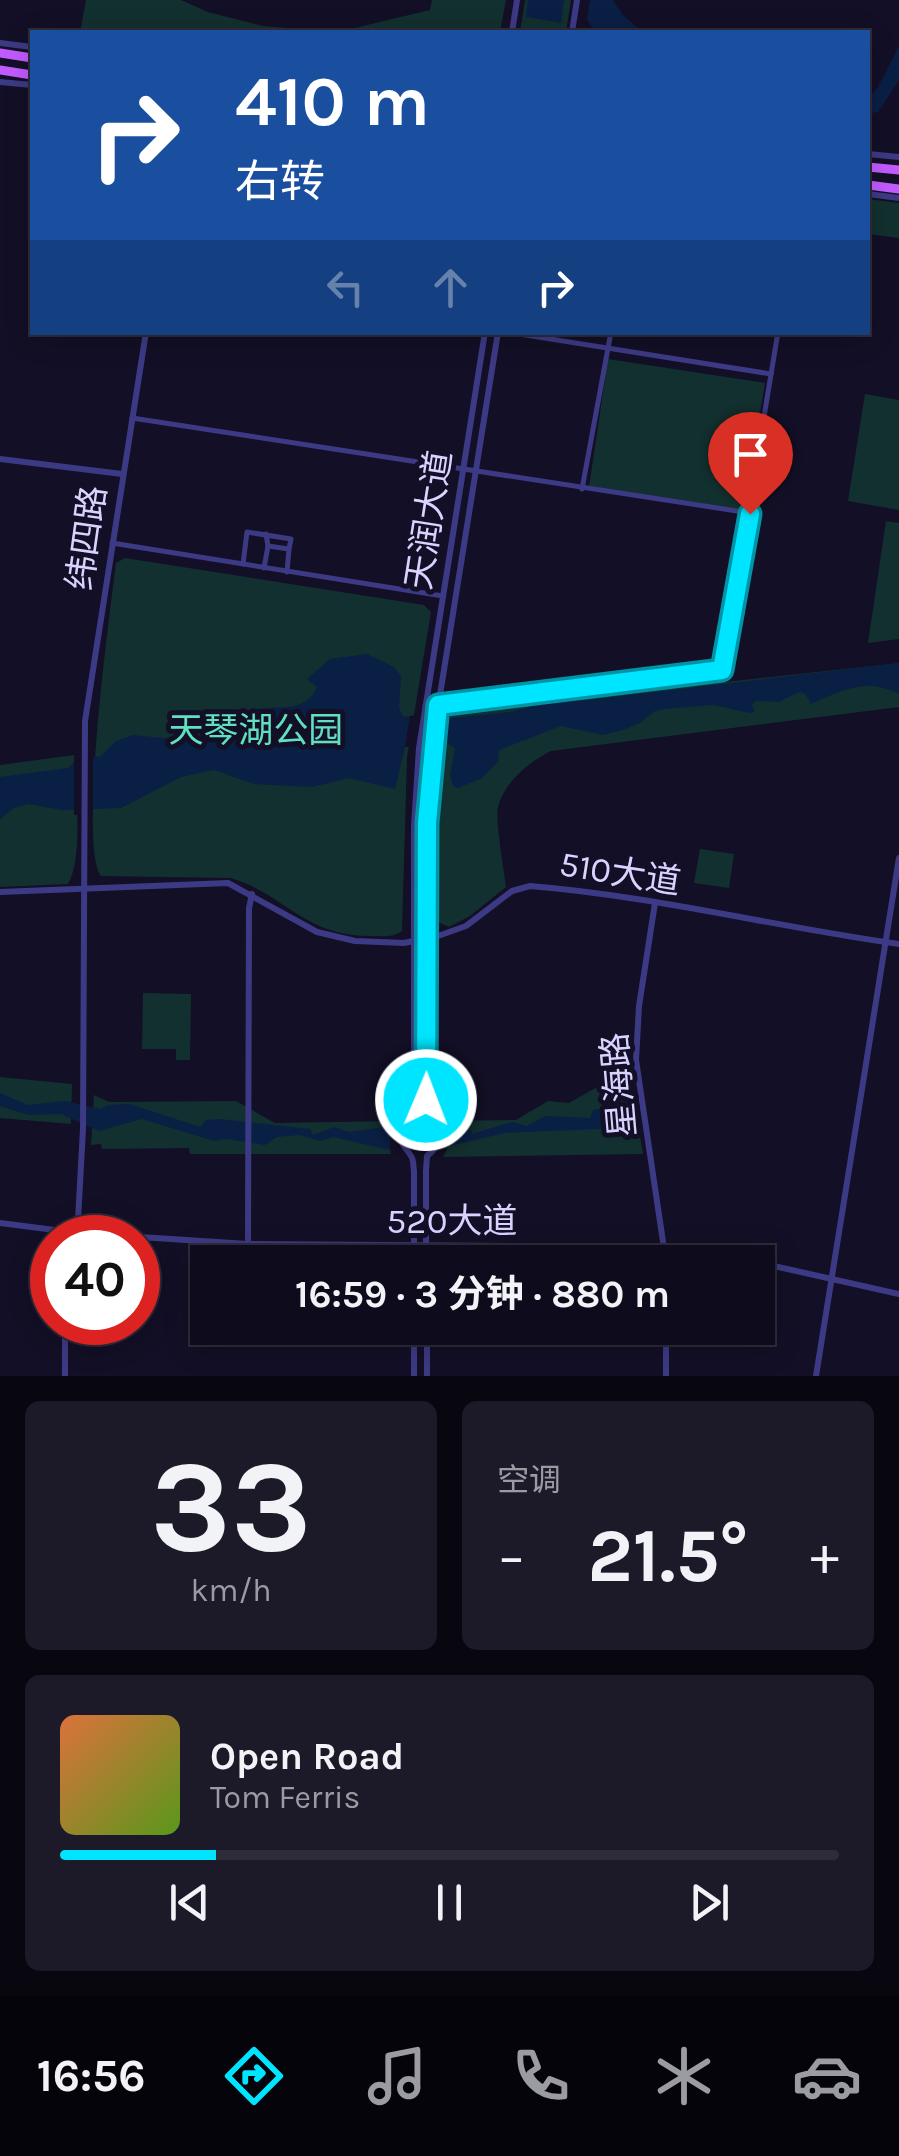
<!DOCTYPE html>
<html lang="zh">
<head>
<meta charset="utf-8">
<style>
  :root { --surface:#0e0b1c; --page:#1c1929; --text:#f1f3f6; --muted:#9b9ba3; --line:#2e2b3b; --accent:#00e5ff }
  body { margin:0; font-family:Karla,"Noto Sans SC",sans-serif; background:var(--page); color:var(--text); height:100vh; display:flex; flex-direction:column; font-size:38px; white-space:nowrap }
  * { box-sizing:border-box; margin:0 }
  p { font-size:32px; color:var(--muted) }
  .icon { flex:none; width:55px; height:55px; fill:none; stroke:currentColor; stroke-width:2; stroke-linecap:round; stroke-linejoin:round }
  .map { position:relative; height:1376px; overflow:hidden }
  .panel { display:flex; flex-direction:column; gap:25px; padding:25px; background:#08060f; flex:1 }
  .panel>* { flex:none }
  .guide { position:absolute; left:30px; top:30px; width:840px; height:305px; border-radius:0px; box-shadow:0 5px 25px #0003,0 0 0 2px var(--line); background:#1a4fa0; color:#fff; overflow:hidden }
  .speed { position:absolute; left:30px; top:1215px; display:flex; gap:20px; font-size:50px; font-weight:700; text-align:center }
  .speed>* { display:grid; place-content:center; width:130px; height:130px; border-radius:50%; background:var(--surface); box-shadow:0 5px 25px #0003,0 0 0 2px var(--line); line-height:1 }
  .speed .limit { border:15px solid #d22; background:#fff; color:#111 }
  .pin { position:absolute; display:grid; place-items:center; width:85px; height:85px; color:#fff; margin:-102px -42px; border-radius:50% 50% 50% 0; rotate:-45deg; box-shadow:0 0 10px #0007 }
  .pin .icon { rotate:45deg }
  .me { position:absolute; width:110px; margin:-55px; rotate:1deg; stroke-linejoin:round; filter:drop-shadow(0 0 8px #0008) }
  .turn { display:flex; align-items:center; gap:35px; height:210px; padding:0 40px; font-size:45px }
  .turn .icon { width:130px; height:130px; stroke-width:2.5 }
  .turn b { display:block; font-size:70px; line-height:85px }
  .lanes { display:flex; align-items:center; height:95px; padding:0 40px; background:#0003; justify-content:center; gap:50px; direction:ltr }
  .lanes .off { opacity:.35 }
  .big { font-size:75px; font-weight:700; line-height:1.1 }
  .panel .widget { flex:1; display:flex; flex-direction:column; justify-content:center; gap:15px; min-width:0; padding:0 35px; border-radius:15px; background:var(--page) }
  .panel .dial { align-items:center; gap:0 }
  .dial b { font-size:130px; line-height:1 }
  .song { display:flex; align-items:center; gap:30px }
  .cover { width:120px; height:120px; border-radius:15px; background:linear-gradient(135deg,hsl(20 70% 55%),hsl(90 70% 35%)) }
  .played { height:10px; border-radius:5px; background:linear-gradient(90deg,var(--accent) 20%,var(--line) 20%) }
  .keys { display:flex; justify-content:space-around; direction:ltr }
  .heat { display:flex; justify-content:space-between; align-items:center; font-size:55px; direction:ltr }
  .panel .tiles { flex:1; display:grid; gap:25px; grid-template-columns:1fr 1fr }
  .widget:last-child { grid-column:span 2 }
  .trip { position:absolute; left:190px; top:1245px; width:585px; height:100px; border-radius:0px; background:var(--surface); box-shadow:0 5px 25px #0003,0 0 0 2px var(--line); font-weight:700; line-height:100px; text-align:center }
  .tabs { display:flex; height:160px; justify-content:space-around; align-items:center; background:#06040b; color:var(--muted) }
  .tabs .icon { width:70px; height:70px }
  .tabs .active { color:var(--accent) }
  .tabs b { font-size:45px; color:var(--text) }
  .map>svg:first-child { display:block }
</style>
</head>
<body>
<div class="map">
<svg width="899" height="1376" viewBox="0 0 899 1376">
  <rect width="100%" height="100%" fill="#130f26"/>
  <!-- green -->
  <g fill="#12302f">
    <polygon points="86,0 181,0 208,12 263,26 336,32 80,32"/>
    <polygon points="432,0 506,0 500,32 338,32 430,10"/>
    <polygon points="525,0 571,0 566,32 520,32"/>
    <polygon points="868,199 899,203 899,238 868,234"/>
    <polygon points="608,359 765,383 744,510 589,487"/>
    <polygon points="865,394 899,400 899,510 848,501"/>
    <polygon points="886,521 899,523 899,639 868,643"/>
    <path d="M125,558l299,47 7,7 -24,145 -5,174c-10,7 -19,5 -31,5 -68,0 -86,-42 -140,-58l-130,-2c-23,-30 9,-264 15,-313z"/>
    <path d="M899,663v44l-348,44c-22,11 -46,30 -53,56 -3,15 6,62 8,80l-36,29 -21,11 -11,-5 -3,-7 3,-30 -2,-84 12,-89z"/>
    <path d="M74,755c1,33 10,101 -6,129l-68,3v-122z"/>
    <polygon points="700,849 734,854 729,888 694,883"/>
    <polygon points="143,993 191,994 190,1060 176,1060 176,1049 142,1049"/>
    <polygon points="0,1077 72,1084 71,1124 0,1118"/>
    <path d="M604,1083l3,5 25,1 11,65 -200,3c7,-13 11,-25 0,-36l73,-1 32,-19 21,2z"/>
    <polygon points="94,1095 109,1102 236,1101 275,1123 393,1121 388,1140 391,1154 190,1154 189,1148 102,1149 101,1144 91,1145"/>
  </g>
  <!-- water -->
  <g fill="#0a1f44">
    <polygon points="528,0 564,0 561,23 526,17"/>
    <polygon points="590,0 613,0 622,14 642,32 595,32 587,19"/>
    <polygon points="899,46 899,80 878,112 868,113 868,99 878,87"/>
    <path d="M367,654l27,13 7,9 -2,32 4,9 45,-5 2,6 61,-6 32,-9 54,-4 302,-36v31c-33,-17 -56,-4 -88,10l-6,-10 -6,-2 -20,10 -23,-1 -4,4 3,6 -5,2 -37,-8 -47,4 -11,2 -15,12 -17,7 -20,5 -42,-9 -62,24 -1,12 -16,16 -24,10 -5,-2 -3,-11 5,-27 -10,-6 -40,5 -10,42 -46,-11 -37,9 -58,-3 -40,-14 -33,7 -60,31 -59,2 -34,-6 -14,4 -14,11v-42l68,-9 8,-8 25,-4 15,-15 17,-6 69,7c9,-2 21,-7 29,-12 10,-7 9,-17 22,-20 23,-6 52,5 64,-23l-10,-8 23,-20z"/>
    <polygon points="0,1093 28,1105 65,1101 101,1109 108,1105 130,1104 200,1127 206,1120 220,1119 310,1129 313,1135 334,1127 349,1132 391,1126 390,1150 333,1137 321,1141 299,1135 277,1137 265,1145 227,1139 214,1141 142,1119 99,1131 61,1114 28,1115 0,1106"/>
    <polygon points="634,1102 637,1119 599,1129 505,1133 449,1146 449,1127 462,1125 464,1131 471,1129 472,1134 512,1122 527,1126 545,1116 590,1118 593,1110"/>
  </g>
  <!-- pier -->
  <g fill="#130f26">
    <polygon points="448,712 445,742 405,747 410,716"/>
    <polygon points="93,752 93,814 74,815 74,755"/>
  </g>
  <g fill="none" stroke-linecap="round" stroke-linejoin="round">
    <!-- stream -->
    <polyline stroke="#0a1f44" stroke-width="2.5" points="868,123 872,112"/>
    <!-- minor -->
    <g stroke="#3d3a85" stroke-width="5">
      <polyline points="507,332 771,374"/>
      <polyline points="132,418 750,513"/>
      <polyline points="582,489 611,332"/>
      <polyline points="112,543 443,596"/>
      <polyline points="268,546 289,549 287,572"/>
      <polyline points="243,564 247,532 291,539 289,549"/>
      <polyline points="264,568 268,546 266,534"/>
      <polyline points="425,705 722,671 778,332"/>
    </g>
    <!-- tertiary -->
    <g stroke="#3d3a85" stroke-width="6">
      <polyline points="512,32 517,0"/>
      <polyline points="572,32 577,0"/>
      <polyline points="0,43 32,47"/>
      <polyline points="0,82 32,85"/>
      <polyline points="868,154 899,157"/>
      <polyline points="868,194 899,198"/>
      <polyline points="0,459 122,474"/>
      <path d="M0,892l228,-9 89,49 38,9 49,2 34,-7 28,-10 46,-35 18,-5c124,10 246,41 369,58"/>
      <polyline points="655,903 639,1006 636,1060 666,1262"/>
      <polyline points="414,1117 414,826 419,748 485,332"/>
      <polyline points="432,1122 426,1101 427,823 432,745 498,332"/>
      <polyline points="0,1223 78,1233 248,1244 658,1247 747,1260 899,1294"/>
      <polyline points="77,1238 83,1129 85,721 146,332"/>
      <polyline points="248,1244 249,908 252,894"/>
      <path d="M414,1262v-91c-1,-5 0,-11 -3,-15 -8,-13 -16,-15 -7,-32l17,-7c20,6 23,26 6,39l-1,14v92"/>
      <polyline points="414,1328 414,1376"/>
      <polyline points="427,1328 427,1376"/>
      <polyline points="666,1328 666,1376"/>
      <polyline points="65,1376 65,1322"/>
      <polyline points="816,1376 899,858"/>
    </g>
    <!-- primary -->
    <g stroke="#c25bff" stroke-width="9">
      <polyline points="0,53 32,58"/>
      <polyline points="0,70 32,75"/>
      <polyline points="868,167 899,170"/>
      <polyline points="868,185 899,189"/>
    </g>
  </g>
  <g fill="none" stroke-linecap="round" stroke-linejoin="round">
    <defs>
      <polyline id="route" points="426,1100 427,823 438,705 722,670 750,514"/>
    </defs>
    <!-- route casing -->
    <use href="#route" stroke="#0095a6" stroke-width="25"/>
    <!-- route -->
    <use href="#route" stroke="#00e5ff" stroke-width="18"/>
  </g>
  <g text-anchor="middle" dominant-baseline="central" stroke-width="10" stroke-linejoin="round" paint-order="stroke">
    <!-- street labels -->
    <g font-size="35" fill="#d9d4ff" stroke="#130f26">
      <text transform="translate(429 520) rotate(-81)">天润大道</text>
      <text transform="translate(87 538) rotate(-82)">纬四路</text>
      <text transform="translate(620 873) rotate(9)">510大道</text>
      <text transform="translate(619 1085) rotate(-95)">星海路</text>
      <text x="452" y="1221">520大道</text>
    </g>
    <!-- park labels -->
    <g font-size="35" fill="#5fe0c0" stroke="#130f26">
      <text x="256" y="730">天琴湖公园</text>
    </g>
  </g>
</svg>
<div class="speed"><div class="limit">40</div></div>
<div class="pin" style="left:750px;top:514px;background:#d93025"><svg class="icon" aria-label="arrive" viewBox="0 0 24 24"><path d="M6 21V4h12l-3 4 3 4H6"/></svg></div>
<svg class="me" style="left:426px;top:1100px" viewBox="-20 -20 40 40"><circle r="17" fill="#00e5ff" stroke="#fff" stroke-width="3"/><path d="M0-11L8 9 0 5-8 9z" fill="#fff"/></svg>
<div class="trip">16:59 · 3 分钟 · 880 m</div>
<div class="guide">
<div class="turn"><svg class="icon" aria-label="right" viewBox="0 0 24 24"><path d="M7 20v-9h11M14 6l5 5-5 5"/></svg><div><b>410 m</b>右转</div></div>
<div class="lanes"><svg class="icon off" aria-label="left" viewBox="0 0 24 24"><path d="M17 20v-9H6M10 6l-5 5 5 5"/></svg><svg class="icon off" aria-label="ahead" viewBox="0 0 24 24"><path d="M12 20V5M6 11l6-6 6 6"/></svg><svg class="icon" aria-label="right" viewBox="0 0 24 24"><path d="M7 20v-9h11M14 6l5 5-5 5"/></svg></div>
</div>
</div>
<section class="panel">
<div class="tiles">
<div class="widget dial"><b>33</b><p>km/h</p></div>
<div class="widget"><p>空调</p>
<div class="heat"><a>−</a><b class="big">21.5°</b><a>+</a></div>
</div>
<div class="widget">
<div class="song"><i class="cover"></i><div><b>Open Road</b><p>Tom Ferris</p></div></div>
<div class="played"></div>
<div class="keys"><svg class="icon" aria-label="previous" viewBox="0 0 24 24"><path d="M18 5L8 12l10 7zM5 5v14"/></svg><svg class="icon" aria-label="pause" viewBox="0 0 24 24"><path d="M8 5v14M16 5v14"/></svg><svg class="icon" aria-label="next" viewBox="0 0 24 24"><path d="M6 5l10 7-10 7zM19 5v14"/></svg></div>
</div>
</div>
</section>
<nav class="tabs">
<b>16:56</b>
<svg class="icon active" aria-label="directions" viewBox="0 0 24 24"><path d="M12 3l9 9-9 9-9-9zM9 14v-3h6M13 9l2 2-2 2"/></svg>
<svg class="icon" aria-label="music" viewBox="0 0 24 24"><path d="M9 18V5l10-2v13"/><circle cx="6" cy="18" r="3"/><circle cx="16" cy="16" r="3"/></svg>
<svg class="icon" aria-label="phone" viewBox="0 0 24 24"><path d="M5 4h4l2 5-3 2q2 4 5 5l2-3 5 2v4C11 20 4 13 5 4z"/></svg>
<svg class="icon" aria-label="climate" viewBox="0 0 24 24"><path d="M12 3v18M4 7l16 10M4 17L20 7"/></svg>
<svg class="icon" aria-label="car" viewBox="0 0 24 24"><path d="M5 17H2v-5l4-1 3-4h7l3 4 3 1v5h-3M9 17h6M6 11h13"/><circle cx="7" cy="17" r="2"/><circle cx="17" cy="17" r="2"/></svg>
</nav>
</body>
</html>
